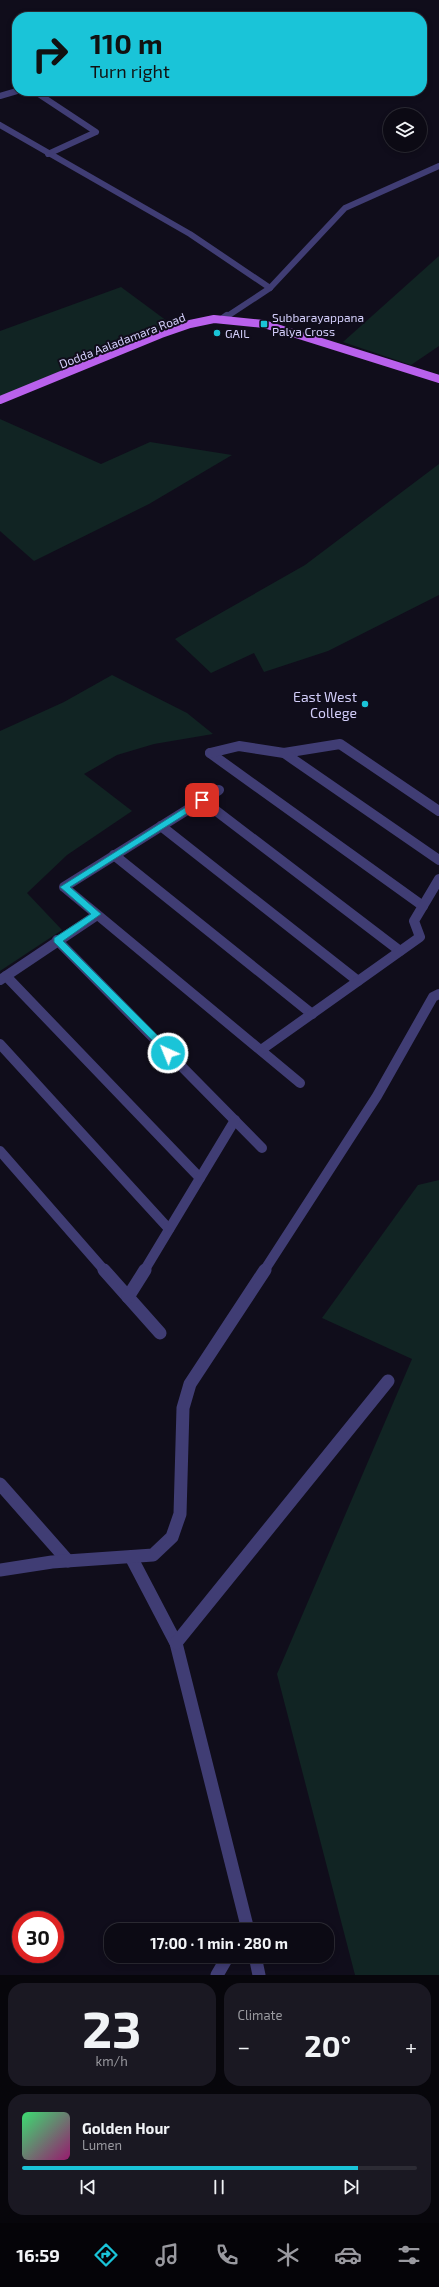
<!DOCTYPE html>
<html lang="en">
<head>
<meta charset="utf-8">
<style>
  :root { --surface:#0c0a14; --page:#1a1822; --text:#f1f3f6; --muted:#9a9aa0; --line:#2c2b34; --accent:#1ac4d8 }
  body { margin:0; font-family:"Exo 2",sans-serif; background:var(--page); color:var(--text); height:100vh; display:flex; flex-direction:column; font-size:15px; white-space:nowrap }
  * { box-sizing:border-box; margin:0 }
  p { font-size:13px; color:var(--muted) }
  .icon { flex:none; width:22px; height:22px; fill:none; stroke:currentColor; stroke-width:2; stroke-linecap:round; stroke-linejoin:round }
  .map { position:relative; height:1975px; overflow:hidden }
  .side { display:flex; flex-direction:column; gap:8px; padding:8px; background:#07060b; flex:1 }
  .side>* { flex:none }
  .banner { position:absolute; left:12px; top:12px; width:415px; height:84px; border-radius:16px; box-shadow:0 2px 6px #0003,0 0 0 1px var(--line); background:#1ac4d8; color:#111; overflow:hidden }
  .fabs { position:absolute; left:383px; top:108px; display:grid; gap:8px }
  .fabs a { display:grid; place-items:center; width:44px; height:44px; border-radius:50%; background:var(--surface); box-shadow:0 2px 6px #0003,0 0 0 1px var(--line); font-size:20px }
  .speed { position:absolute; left:12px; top:1911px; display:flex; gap:8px; font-size:20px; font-weight:700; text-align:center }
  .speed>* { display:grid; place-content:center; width:52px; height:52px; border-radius:50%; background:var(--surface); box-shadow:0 2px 6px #0003,0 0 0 1px var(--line); line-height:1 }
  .speed .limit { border:6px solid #d22; background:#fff; color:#111 }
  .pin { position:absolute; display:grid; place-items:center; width:34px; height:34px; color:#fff; margin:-17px; border-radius:8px; box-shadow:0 2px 6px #0006 }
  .me { position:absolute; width:44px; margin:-22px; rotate:316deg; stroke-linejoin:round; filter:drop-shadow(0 0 3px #0008) }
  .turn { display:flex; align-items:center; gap:14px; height:84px; padding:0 12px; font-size:18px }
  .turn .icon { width:52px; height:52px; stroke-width:2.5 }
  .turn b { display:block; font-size:28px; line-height:34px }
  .big { font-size:30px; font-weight:700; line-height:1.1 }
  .side .widget { flex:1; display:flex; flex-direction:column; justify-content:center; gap:6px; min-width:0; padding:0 14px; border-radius:16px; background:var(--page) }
  .side .dial { align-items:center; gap:0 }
  .dial b { font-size:52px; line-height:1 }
  .song { display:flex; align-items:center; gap:12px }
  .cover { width:48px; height:48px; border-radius:6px; background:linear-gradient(135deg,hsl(140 70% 55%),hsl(320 70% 35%)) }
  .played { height:4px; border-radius:2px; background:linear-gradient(90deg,var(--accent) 85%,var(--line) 85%) }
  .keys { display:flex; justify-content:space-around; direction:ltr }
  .heat { display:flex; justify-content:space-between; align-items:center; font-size:22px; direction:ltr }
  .side .tiles { flex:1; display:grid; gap:8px; grid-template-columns:1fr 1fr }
  .widget:last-child { grid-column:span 2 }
  .trip { position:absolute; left:104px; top:1923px; width:230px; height:40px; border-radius:16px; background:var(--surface); box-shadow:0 2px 6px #0003,0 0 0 1px var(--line); font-weight:700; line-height:40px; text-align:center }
  .tabs { display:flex; height:64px; justify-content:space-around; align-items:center; background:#050408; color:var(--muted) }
  .tabs .icon { width:28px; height:28px }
  .tabs .active { color:var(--accent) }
  .tabs b { font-size:18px; color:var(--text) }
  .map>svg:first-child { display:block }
</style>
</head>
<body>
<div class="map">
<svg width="439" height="1975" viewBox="0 0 439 1975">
  <rect width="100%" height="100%" fill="#100d1b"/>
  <!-- green -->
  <g fill="#112423">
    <polygon points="439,256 439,346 411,365 343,342"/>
    <polygon points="121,287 171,324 0,397 0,331"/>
    <polygon points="0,419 101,464 150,442 232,455 149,504 34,561 0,531"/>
    <polygon points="439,464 439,595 328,651 264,672 254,653 211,673 175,639 305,565"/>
    <polygon points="112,675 187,713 213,734 154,744 117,755 84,774 132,811 67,855 27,893 62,930 0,971 0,731 64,702"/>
    <polygon points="439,1180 439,1975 355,1975 277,1674 412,1359 322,1318 418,1185"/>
  </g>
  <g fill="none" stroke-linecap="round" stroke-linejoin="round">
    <!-- minor-far3 -->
    <g stroke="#403d74" stroke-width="6">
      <polyline points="34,91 96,132 48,154"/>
      <polyline points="0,96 17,91"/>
      <polyline points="0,125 190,234 270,288"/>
      <polyline points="226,317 270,288 345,208 439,166"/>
    </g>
    <!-- minor-far2 -->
    <polyline stroke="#403d74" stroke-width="8" points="223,319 227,316"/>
    <!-- minor-far1 -->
    <g stroke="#403d74" stroke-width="10">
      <polyline points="210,753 423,906"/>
      <polyline points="210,753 239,746 284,753 340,744 439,811"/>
      <polyline points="284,753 439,860"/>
      <polyline points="219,790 64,887 300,1083"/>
      <polyline points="202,800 400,951"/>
      <polyline points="161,826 358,981"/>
      <polyline points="114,855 312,1014"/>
      <polyline points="57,940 262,1148"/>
      <polyline points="6,976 200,1178"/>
      <polyline points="0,980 97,915"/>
      <polyline points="0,1044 169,1229"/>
      <polyline points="261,1050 420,937 414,921 439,879"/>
      <polyline points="0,1151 105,1271"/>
      <polyline points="144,1271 235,1120"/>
      <polyline points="264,1271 377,1096 433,997 439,994"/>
    </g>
    <!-- minor -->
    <g stroke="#403d74" stroke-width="13">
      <polyline points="104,1270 160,1333"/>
      <polyline points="128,1297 145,1270"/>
      <polyline points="0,1484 68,1561"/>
      <polyline points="131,1557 176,1643 248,1930"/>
      <polyline points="0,1570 52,1562 153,1555 172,1537 180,1514 183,1408 190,1384 265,1270"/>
      <polyline points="176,1643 388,1381"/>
      <polyline points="255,1956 259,1975"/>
      <polyline points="217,1975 228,1956"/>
    </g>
    <!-- major -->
    <polyline stroke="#b961ec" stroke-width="8" points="0,400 161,334 190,324 214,319 264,324 439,379"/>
  </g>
  <!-- route -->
  <polygon fill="#1ac4d8" stroke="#117f8c" points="202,797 206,800 205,802 70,887 101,914 63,941 172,1050 172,1055 168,1056 54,942 54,938 91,914 60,887"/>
  <!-- markers -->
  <g fill="#1ac4d8" stroke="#100d1b" stroke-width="1.5">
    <rect x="260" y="320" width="8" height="8" rx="2"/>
    <circle cx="217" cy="333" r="4"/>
    <circle cx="365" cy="704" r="4"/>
  </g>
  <g text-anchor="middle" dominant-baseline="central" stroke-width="4" stroke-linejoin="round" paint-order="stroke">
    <!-- far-poi labels -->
    <g font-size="12" fill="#d2cdf9" stroke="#100d1b" text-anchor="start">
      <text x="272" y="317">Subbarayappana<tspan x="272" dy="14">Palya Cross</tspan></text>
      <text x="225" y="333">GAIL</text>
    </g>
    <!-- far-street labels -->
    <g font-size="12" fill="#d2cdf9" stroke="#100d1b">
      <text transform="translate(122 340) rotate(-21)">Dodda Aaladamara Road</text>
    </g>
    <!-- poi labels -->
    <g font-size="14" fill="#d2cdf9" stroke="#100d1b" text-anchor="end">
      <text x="357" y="696">East West<tspan x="357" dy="16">College</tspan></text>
    </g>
  </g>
</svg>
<div class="fabs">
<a><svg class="icon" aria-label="layers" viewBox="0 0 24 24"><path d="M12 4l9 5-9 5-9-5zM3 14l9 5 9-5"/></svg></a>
</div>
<div class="speed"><div class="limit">30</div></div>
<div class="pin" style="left:202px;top:800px;background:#d93025"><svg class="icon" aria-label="arrive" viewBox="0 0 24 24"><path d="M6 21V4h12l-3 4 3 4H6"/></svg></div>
<svg class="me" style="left:168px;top:1053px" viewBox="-20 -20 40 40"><circle r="17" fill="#1ac4d8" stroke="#fff" stroke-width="3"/><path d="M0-11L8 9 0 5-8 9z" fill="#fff"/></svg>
<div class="trip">17:00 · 1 min · 280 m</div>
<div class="banner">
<div class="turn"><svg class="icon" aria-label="right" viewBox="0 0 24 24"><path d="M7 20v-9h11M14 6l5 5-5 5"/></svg><div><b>110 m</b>Turn right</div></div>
</div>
</div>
<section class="side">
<div class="tiles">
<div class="widget dial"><b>23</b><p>km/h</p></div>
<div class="widget"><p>Climate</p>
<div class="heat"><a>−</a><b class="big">20°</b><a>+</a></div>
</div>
<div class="widget">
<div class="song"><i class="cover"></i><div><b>Golden Hour</b><p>Lumen</p></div></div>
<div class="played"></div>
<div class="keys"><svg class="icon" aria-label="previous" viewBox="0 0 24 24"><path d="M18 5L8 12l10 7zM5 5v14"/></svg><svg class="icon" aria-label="pause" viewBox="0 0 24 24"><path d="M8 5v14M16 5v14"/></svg><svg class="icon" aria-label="next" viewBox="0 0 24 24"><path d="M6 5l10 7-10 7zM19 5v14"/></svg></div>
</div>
</div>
</section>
<nav class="tabs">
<b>16:59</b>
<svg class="icon active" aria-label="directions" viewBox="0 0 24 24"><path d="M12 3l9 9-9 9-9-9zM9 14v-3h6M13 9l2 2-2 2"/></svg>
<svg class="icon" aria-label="music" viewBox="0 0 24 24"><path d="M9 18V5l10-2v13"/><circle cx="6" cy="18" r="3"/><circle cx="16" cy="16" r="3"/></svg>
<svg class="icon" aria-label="phone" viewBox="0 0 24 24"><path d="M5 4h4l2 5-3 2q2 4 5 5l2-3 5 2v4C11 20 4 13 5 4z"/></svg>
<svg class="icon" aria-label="climate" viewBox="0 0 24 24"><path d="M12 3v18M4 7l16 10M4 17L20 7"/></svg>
<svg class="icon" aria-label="car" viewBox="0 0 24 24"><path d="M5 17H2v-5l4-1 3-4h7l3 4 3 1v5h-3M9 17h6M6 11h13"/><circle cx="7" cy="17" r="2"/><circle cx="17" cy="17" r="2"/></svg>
<svg class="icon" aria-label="filters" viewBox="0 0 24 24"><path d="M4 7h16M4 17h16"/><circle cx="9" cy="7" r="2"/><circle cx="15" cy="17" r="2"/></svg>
</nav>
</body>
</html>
